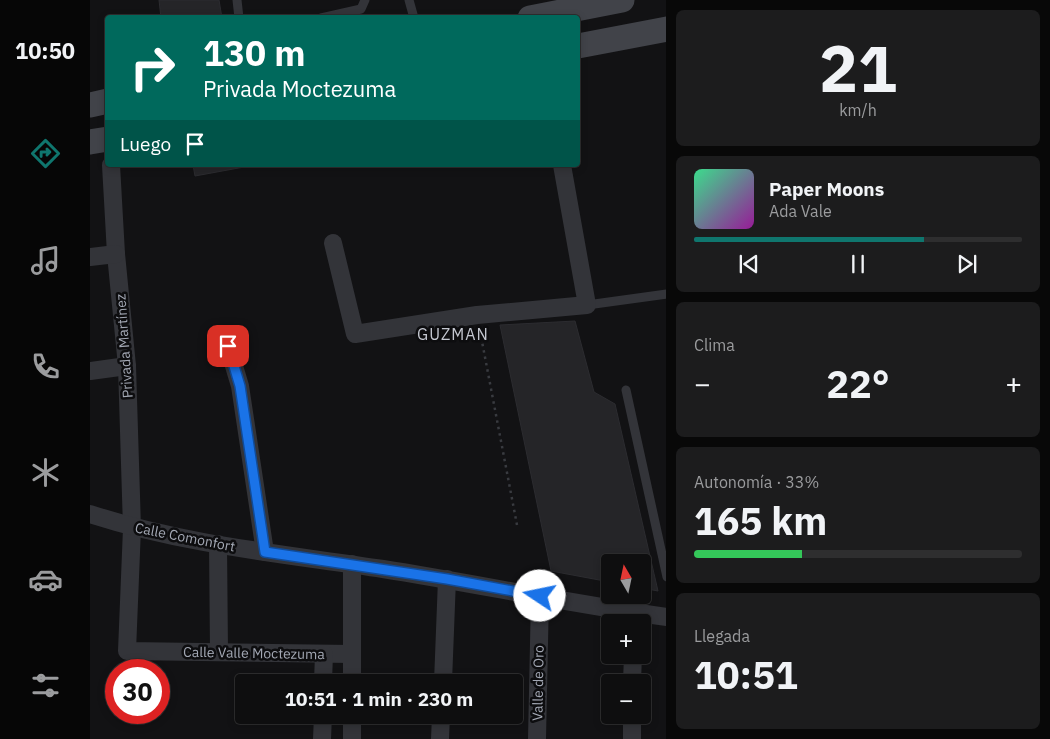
<!DOCTYPE html>
<html lang="es">
<head>
<meta charset="utf-8">
<style>
  :root { --surface:#0e0e0f; --page:#1c1c1d; --text:#f1f3f6; --muted:#9b9c9e; --line:#2e2e2f; --accent:#0f766e }
  body { margin:0; font-family:"IBM Plex Sans",sans-serif; background:var(--page); color:var(--text); height:100vh; display:flex; flex-direction:column; font-size:19px; white-space:nowrap }
  * { box-sizing:border-box; margin:0 }
  p { font-size:16px; color:var(--muted) }
  .icon { flex:none; width:28px; height:28px; fill:none; stroke:currentColor; stroke-width:2; stroke-linecap:round; stroke-linejoin:round }
  .map { position:relative; flex:1; overflow:hidden }
  .side { display:flex; flex-direction:column; gap:10px; padding:10px; background:#080808; width:384px }
  .side>* { flex:none }
  .top-card { position:absolute; left:15px; top:15px; width:475px; height:152px; border-radius:5px; box-shadow:0 2px 8px #0003,0 0 0 1px var(--line); background:#00695c; color:#fff; overflow:hidden }
  .needle { width:32px; rotate:351deg }
  .controls { position:absolute; left:511px; top:554px; display:grid; gap:10px }
  .controls a { display:grid; place-items:center; width:50px; height:50px; border-radius:5px; background:var(--surface); box-shadow:0 2px 8px #0003,0 0 0 1px var(--line); font-size:25px }
  .speed { position:absolute; left:15px; top:659px; display:flex; gap:10px; font-size:25px; font-weight:700; text-align:center }
  .speed>* { display:grid; place-content:center; width:65px; height:65px; border-radius:50%; background:var(--surface); box-shadow:0 2px 8px #0003,0 0 0 1px var(--line); line-height:1 }
  .speed .limit { border:8px solid #d22; background:#fff; color:#111 }
  .pin { position:absolute; display:grid; place-items:center; width:42px; height:42px; color:#fff; margin:-21px; border-radius:10px; box-shadow:0 2px 8px #0006 }
  .me { position:absolute; width:55px; margin:-28px; rotate:281deg; stroke-linejoin:round; filter:drop-shadow(0 0 4px #0008) }
  .turn { display:flex; align-items:center; gap:18px; height:105px; padding:0 15px; font-size:22px }
  .turn .icon { width:65px; height:65px; stroke-width:2.5 }
  .turn b { display:block; font-size:35px; line-height:42px }
  .then { display:flex; align-items:center; height:48px; padding:0 15px; background:#0003; gap:10px; font-size:19px }
  .big { font-size:38px; font-weight:700; line-height:1.1 }
  .side .widget { flex:1; display:flex; flex-direction:column; justify-content:center; gap:8px; min-width:0; padding:0 18px; border-radius:8px; background:var(--page) }
  .side .dial { align-items:center; gap:0 }
  .dial b { font-size:65px; line-height:1 }
  .song { display:flex; align-items:center; gap:15px }
  .cover { width:60px; height:60px; border-radius:8px; background:linear-gradient(135deg,hsl(150 70% 55%),hsl(300 70% 35%)) }
  .played { height:5px; border-radius:2px; background:linear-gradient(90deg,var(--accent) 70%,var(--line) 70%) }
  .keys { display:flex; justify-content:space-around; direction:ltr }
  .heat { display:flex; justify-content:space-between; align-items:center; font-size:28px; direction:ltr }
  .charge { height:8px; border-radius:4px; background:linear-gradient(90deg,#34c759 33%,var(--line) 0) }
  .trip { position:absolute; left:145px; top:674px; width:288px; height:50px; border-radius:5px; background:var(--surface); box-shadow:0 2px 8px #0003,0 0 0 1px var(--line); font-weight:700; line-height:50px; text-align:center }
  main { display:flex; flex:1; min-height:0 }
  .tab-bar { display:flex; flex-direction:column; width:90px; justify-content:space-around; align-items:center; background:#060606; color:var(--muted) }
  .tab-bar .icon { width:35px; height:35px }
  .tab-bar .current { color:var(--accent) }
  .tab-bar b { font-size:22px; color:var(--text) }
  .map>svg:first-child { display:block }
</style>
</head>
<body>
<main>
<nav class="tab-bar">
<b>10:50</b>
<svg class="icon current" aria-label="directions" viewBox="0 0 24 24"><path d="M12 3l9 9-9 9-9-9zM9 14v-3h6M13 9l2 2-2 2"/></svg>
<svg class="icon" aria-label="music" viewBox="0 0 24 24"><path d="M9 18V5l10-2v13"/><circle cx="6" cy="18" r="3"/><circle cx="16" cy="16" r="3"/></svg>
<svg class="icon" aria-label="phone" viewBox="0 0 24 24"><path d="M5 4h4l2 5-3 2q2 4 5 5l2-3 5 2v4C11 20 4 13 5 4z"/></svg>
<svg class="icon" aria-label="climate" viewBox="0 0 24 24"><path d="M12 3v18M4 7l16 10M4 17L20 7"/></svg>
<svg class="icon" aria-label="car" viewBox="0 0 24 24"><path d="M5 17H2v-5l4-1 3-4h7l3 4 3 1v5h-3M9 17h6M6 11h13"/><circle cx="7" cy="17" r="2"/><circle cx="17" cy="17" r="2"/></svg>
<svg class="icon" aria-label="filters" viewBox="0 0 24 24"><path d="M4 7h16M4 17h16"/><circle cx="9" cy="7" r="2"/><circle cx="15" cy="17" r="2"/></svg>
</nav>
<div class="map">
<svg width="577" height="739" viewBox="0 0 577 739">
  <rect width="100%" height="100%" fill="#121214"/>
  <!-- building -->
  <g fill="#252528" stroke="#2c2c30">
    <polygon points="69,0 129,0 132,18 71,18"/>
    <polygon points="103,165 165,165 105,176"/>
    <polygon points="485,321 504,392 525,404 568,591 552,588 552,562 520,562 520,582 461,571 410,325"/>
  </g>
  <g fill="none" stroke-linecap="round" stroke-linejoin="round">
    <!-- path -->
    <polyline stroke="#393b40" stroke-width="2.5" stroke-dasharray="2.5 4" stroke-linecap="butt" points="390,331 427,525"/>
    <!-- lane -->
    <g stroke="#333439" stroke-width="9">
      <polyline points="147,0 149,18"/>
      <polyline points="319,0 324,18"/>
      <polyline points="231,18 271,9 275,0"/>
      <polyline points="497,305 577,294"/>
      <polyline points="536,390 577,577"/>
    </g>
    <!-- street -->
    <g stroke="#333439" stroke-width="18">
      <polyline points="21,165 26,254 37,366 42,528 37,651 262,654"/>
      <polyline points="243,243 265,334 387,315 497,305 472,165"/>
      <polyline points="0,257 26,254"/>
      <polyline points="138,346 150,386 175,552"/>
      <polyline points="0,371 37,366"/>
      <path d="M0,514c95,31 195,40 293,55 95,15 188,35 284,48"/>
      <polyline points="128,544 129,652"/>
      <polyline points="233,682 234,654"/>
      <polyline points="262,682 262,564"/>
      <polyline points="353,682 357,579"/>
      <polyline points="542,682 543,655"/>
      <polyline points="262,715 262,739"/>
      <polyline points="232,739 233,715"/>
      <polyline points="350,739 351,715"/>
      <polyline points="447,739 450,596"/>
      <polyline points="542,739 542,715"/>
    </g>
    <!-- secondary -->
    <g stroke="#414349" stroke-width="25">
      <polyline points="440,18 532,0"/>
      <polyline points="488,46 577,29"/>
      <polyline points="0,105 18,101"/>
      <polyline points="0,142 18,139"/>
    </g>
  </g>
  <g fill="none" stroke-linecap="round" stroke-linejoin="round">
    <defs>
      <polyline id="route" points="138,346 150,386 175,552 357,579 450,596"/>
    </defs>
    <!-- route casing -->
    <use href="#route" stroke="#114b97" stroke-width="12"/>
    <!-- route -->
    <use href="#route" stroke="#1a73e8" stroke-width="9"/>
  </g>
  <g text-anchor="middle" dominant-baseline="central" stroke-width="5" stroke-linejoin="round" paint-order="stroke">
    <!-- street labels -->
    <g font-size="14" fill="#a3a8b4" stroke="#0d0d0f">
      <text transform="translate(34 346) rotate(-94)">Privada Martínez</text>
      <text transform="translate(95 537) rotate(11)">Calle Comonfort</text>
      <text transform="translate(164 653) rotate(1)">Calle Valle Moctezuma</text>
      <text transform="translate(448 683) rotate(-89)">Valle de Oro</text>
    </g>
    <!-- quarter labels -->
    <g font-size="16" letter-spacing="1" fill="#c4c7d0" stroke="#0d0d0f">
      <text x="363" y="334">GUZMAN</text>
    </g>
  </g>
</svg>
<div class="controls">
<a><svg class="needle" viewBox="-14 -14 28 28"><path d="M0-13l5 13h-10z" fill="#e53935"/><path d="M0 13l5-13h-10z" fill="#9b9c9e"/></svg></a>
<a>+</a>
<a>−</a>
</div>
<div class="speed"><div class="limit">30</div></div>
<div class="pin" style="left:138px;top:346px;background:#d93025"><svg class="icon" aria-label="arrive" viewBox="0 0 24 24"><path d="M6 21V4h12l-3 4 3 4H6"/></svg></div>
<svg class="me" style="left:450px;top:596px" viewBox="-20 -20 40 40"><circle r="19" fill="#fff"/><path d="M0-13L10 11 0 6-10 11z" fill="#1a73e8"/></svg>
<div class="trip">10:51 · 1 min · 230 m</div>
<div class="top-card">
<div class="turn"><svg class="icon" aria-label="right" viewBox="0 0 24 24"><path d="M7 20v-9h11M14 6l5 5-5 5"/></svg><div><b>130 m</b>Privada Moctezuma</div></div>
<div class="then">Luego<svg class="icon" aria-label="arrive" viewBox="0 0 24 24"><path d="M6 21V4h12l-3 4 3 4H6"/></svg></div>
</div>
</div>
<section class="side">
<div class="widget dial"><b>21</b><p>km/h</p></div>
<div class="widget">
<div class="song"><i class="cover"></i><div><b>Paper Moons</b><p>Ada Vale</p></div></div>
<div class="played"></div>
<div class="keys"><svg class="icon" aria-label="previous" viewBox="0 0 24 24"><path d="M18 5L8 12l10 7zM5 5v14"/></svg><svg class="icon" aria-label="pause" viewBox="0 0 24 24"><path d="M8 5v14M16 5v14"/></svg><svg class="icon" aria-label="next" viewBox="0 0 24 24"><path d="M6 5l10 7-10 7zM19 5v14"/></svg></div>
</div>
<div class="widget"><p>Clima</p>
<div class="heat"><a>−</a><b class="big">22°</b><a>+</a></div>
</div>
<div class="widget"><p>Autonomía · 33%</p><b class="big">165 km</b><div class="charge"></div></div>
<div class="widget"><p>Llegada</p><b class="big">10:51</b></div>
</section>
</main>
</body>
</html>
